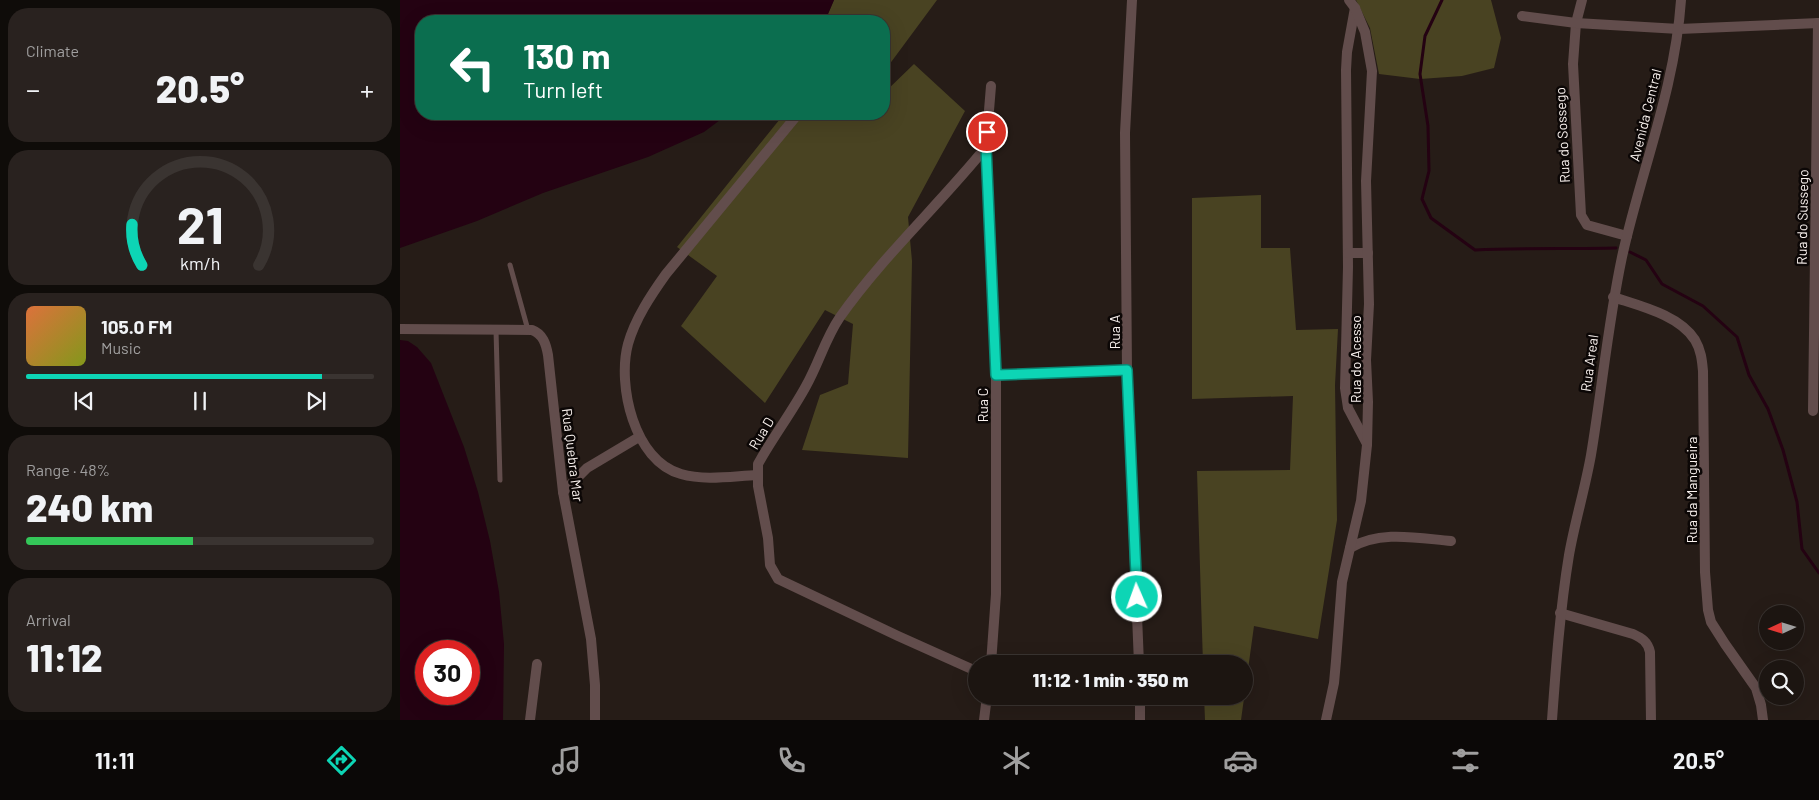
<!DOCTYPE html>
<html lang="en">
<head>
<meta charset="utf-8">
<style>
  :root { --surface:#1c1511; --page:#29221f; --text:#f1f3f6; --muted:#a09f9f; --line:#3a3431; --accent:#0dd5b5 }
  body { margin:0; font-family:Barlow,sans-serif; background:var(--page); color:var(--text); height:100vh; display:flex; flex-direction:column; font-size:19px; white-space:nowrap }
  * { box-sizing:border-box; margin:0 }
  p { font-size:16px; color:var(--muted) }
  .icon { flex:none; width:28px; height:28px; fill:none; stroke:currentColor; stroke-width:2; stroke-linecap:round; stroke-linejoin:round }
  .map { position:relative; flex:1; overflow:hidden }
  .sheet { display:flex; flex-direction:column; gap:8px; padding:8px; background:#0f0c09; width:400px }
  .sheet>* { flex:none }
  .guide { position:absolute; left:15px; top:15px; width:475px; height:105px; border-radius:20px; box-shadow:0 5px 20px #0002,0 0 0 1px var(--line); background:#0b6e4f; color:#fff; overflow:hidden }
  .needle { width:32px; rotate:266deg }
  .tools { position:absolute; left:1359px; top:605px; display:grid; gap:10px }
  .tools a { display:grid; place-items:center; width:45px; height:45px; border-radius:50%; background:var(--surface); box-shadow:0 5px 20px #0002,0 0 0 1px var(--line); font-size:25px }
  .speed { position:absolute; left:15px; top:640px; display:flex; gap:10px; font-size:25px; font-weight:700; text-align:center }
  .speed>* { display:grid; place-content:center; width:65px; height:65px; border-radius:50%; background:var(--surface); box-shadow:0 5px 20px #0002,0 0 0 1px var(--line); line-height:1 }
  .speed .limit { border:8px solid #d22; background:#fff; color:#111 }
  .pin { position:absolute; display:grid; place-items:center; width:42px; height:42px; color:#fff; margin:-21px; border:2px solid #fff; border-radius:50%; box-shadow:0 1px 5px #0007 }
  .me { position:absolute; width:55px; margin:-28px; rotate:358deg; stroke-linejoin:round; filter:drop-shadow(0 0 4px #0008) }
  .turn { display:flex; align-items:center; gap:18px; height:105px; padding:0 25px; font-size:22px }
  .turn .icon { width:65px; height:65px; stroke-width:2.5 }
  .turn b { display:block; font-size:35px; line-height:42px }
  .big { font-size:38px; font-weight:800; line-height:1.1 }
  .sheet .widget { flex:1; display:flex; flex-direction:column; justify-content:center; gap:8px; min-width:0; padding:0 18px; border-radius:20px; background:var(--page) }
  .sheet .dial { align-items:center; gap:0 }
  .dial svg { height:130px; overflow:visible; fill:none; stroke:var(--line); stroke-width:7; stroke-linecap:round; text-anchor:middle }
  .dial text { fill:var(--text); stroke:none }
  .song { display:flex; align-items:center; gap:15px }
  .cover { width:60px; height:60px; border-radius:8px; background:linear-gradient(135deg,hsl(20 70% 55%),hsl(70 70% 35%)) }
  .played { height:5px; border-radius:2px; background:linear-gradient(90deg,var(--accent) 85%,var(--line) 85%) }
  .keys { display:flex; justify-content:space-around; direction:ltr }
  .heat { display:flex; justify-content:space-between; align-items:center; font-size:28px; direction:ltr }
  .charge { height:8px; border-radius:4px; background:linear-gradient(90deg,#34c759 48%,var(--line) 0) }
  .trip { position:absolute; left:568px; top:655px; width:285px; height:50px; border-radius:25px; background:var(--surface); box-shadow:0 5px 20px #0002,0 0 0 1px var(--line); font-weight:800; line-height:50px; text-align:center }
  .tab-bar { display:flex; height:80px; justify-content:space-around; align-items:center; background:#0b0807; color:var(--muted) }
  .tab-bar .icon { width:35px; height:35px }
  .tab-bar .selected { color:var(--accent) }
  .tab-bar b { font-size:22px; color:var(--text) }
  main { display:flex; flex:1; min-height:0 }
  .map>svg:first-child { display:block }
</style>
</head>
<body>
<main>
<section class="sheet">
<div class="widget"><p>Climate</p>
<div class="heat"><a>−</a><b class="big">20.5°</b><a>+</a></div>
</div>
<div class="widget dial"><svg viewBox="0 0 100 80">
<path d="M14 69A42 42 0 1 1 86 69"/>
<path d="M14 69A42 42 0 0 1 8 44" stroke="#0dd5b5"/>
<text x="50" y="56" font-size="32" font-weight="700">21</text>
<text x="50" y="72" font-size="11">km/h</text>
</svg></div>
<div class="widget">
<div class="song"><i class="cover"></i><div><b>105.0 FM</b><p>Music</p></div></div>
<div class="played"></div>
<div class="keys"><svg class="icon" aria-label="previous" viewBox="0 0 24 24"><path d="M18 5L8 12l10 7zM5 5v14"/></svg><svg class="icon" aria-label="pause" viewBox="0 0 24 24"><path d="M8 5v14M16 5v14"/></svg><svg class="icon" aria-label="next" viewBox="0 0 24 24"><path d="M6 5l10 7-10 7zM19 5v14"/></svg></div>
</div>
<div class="widget"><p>Range · 48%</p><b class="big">240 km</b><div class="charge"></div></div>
<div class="widget"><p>Arrival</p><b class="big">11:12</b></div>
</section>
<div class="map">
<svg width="1419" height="720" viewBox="0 0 1419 720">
  <rect width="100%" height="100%" fill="#261c17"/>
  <!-- green -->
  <g fill="#494322">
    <polygon points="434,0 537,0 486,69 484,67 484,21 425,21"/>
    <polygon points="956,0 1091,0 1101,38 1094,68 1062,76 1020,79 979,74 970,28"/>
    <polygon points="514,64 565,111 508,217 512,261 508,458 402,450 420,395 448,384 453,324 425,310 365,403 281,326 317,276 277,247 384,114 484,114 484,93"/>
    <polygon points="861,195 861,248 890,248 896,330 938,329 935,385 937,520 918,639 854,626 841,720 805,720 804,696 844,696 844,664 803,664 797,471 890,470 893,396 792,399 792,198"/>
  </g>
  <!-- water -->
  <g fill="#240212" fill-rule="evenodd">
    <polygon points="0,0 434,0 425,21 21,21 21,114 328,114 304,132 248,157 143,193 77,221 0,248"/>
    <path d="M0,340l8,1 9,6 14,16 33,84 14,45 12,49 9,51 5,52 -1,76h-103zM26,651h43v43h-43z"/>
  </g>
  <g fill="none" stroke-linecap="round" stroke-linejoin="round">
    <!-- stream -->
    <g stroke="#240212" stroke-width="3">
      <path d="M1042,0l-17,36 -5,38 8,52 1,45 -7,28 9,19 44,32c47,-2 94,-1 141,-2"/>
      <polyline points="1230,252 1246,260 1262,284 1303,306 1337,337 1349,375 1368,409 1383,450 1397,502 1402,549 1419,573"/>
    </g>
    <!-- service -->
    <g stroke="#624d4c" stroke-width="5">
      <polyline points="110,265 128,330"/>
      <polyline points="96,330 100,480"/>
    </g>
    <!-- minor -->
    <g stroke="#624d4c" stroke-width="10">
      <polyline points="732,0 725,133 727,370 739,664"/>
      <polyline points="1182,0 1176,23 1173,64 1181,215 1187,225 1227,236"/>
      <polyline points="955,8 947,52 946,70 948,267 945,388 948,408 967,444"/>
      <polyline points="1122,16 1176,23 1279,29 1419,23"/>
      <polyline points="591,86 586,147 596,375 596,594 591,664"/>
      <polyline points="948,253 968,253"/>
      <path d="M1213,297c27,9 66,18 82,43 6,10 7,20 8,31l2,201 3,38 3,12 14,22 31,44 5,17 2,15"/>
      <path d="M0,329l132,1c11,4 14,14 16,25l15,137 28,147 4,46v35"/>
      <polyline points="596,375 727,370"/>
      <polyline points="1413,411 1418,23"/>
      <path d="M357,475c-24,1 -52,6 -76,-1 -47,-13 -64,-89 -53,-130 7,-25 23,-49 38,-70l132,-160"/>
      <polyline points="163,492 187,468 239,437"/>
      <path d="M950,548c30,-18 67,-10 101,-7"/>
      <path d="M1160,613l73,21c9,4 15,8 17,18l1,68"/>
      <path d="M576,671l-78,-35 -120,-57 -8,-14 -2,-27 -10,-52v-22l4,-7c14,-24 31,-47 44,-71 13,-23 19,-47 34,-69 43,-61 99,-112 146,-170"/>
      <polyline points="740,696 740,720"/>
      <polyline points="130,720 137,664"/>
      <polyline points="584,720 587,696"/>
      <polyline points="926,720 934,683 936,661 942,582 961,501 967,445 968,402 966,360 969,304 966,181 972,71 965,32 955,8 949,0"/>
      <path d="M1152,720c4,-55 8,-110 17,-165 6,-34 16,-66 22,-100 11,-66 17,-132 31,-198 19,-86 53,-168 59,-257"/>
    </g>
  </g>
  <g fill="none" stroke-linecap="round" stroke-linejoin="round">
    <defs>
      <polyline id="route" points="587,132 586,147 596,375 727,370 737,597"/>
    </defs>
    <!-- route casing -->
    <use href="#route" stroke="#088a76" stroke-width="12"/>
    <!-- route -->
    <use href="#route" stroke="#0dd5b5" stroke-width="9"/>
  </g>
  <g text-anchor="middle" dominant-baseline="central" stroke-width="5" stroke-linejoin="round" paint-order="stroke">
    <!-- street labels -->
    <g font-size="14" fill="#faf2ef" stroke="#0c0706">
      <text transform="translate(1245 115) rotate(-76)">Avenida Central</text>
      <text transform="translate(1162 135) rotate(-93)">Rua do Sossego</text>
      <text transform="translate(1402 217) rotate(-89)">Rua do Sussego</text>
      <text transform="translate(714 332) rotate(-90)">Rua A</text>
      <text transform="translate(955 359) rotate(-90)">Rua do Acesso</text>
      <text transform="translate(1189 363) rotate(-82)">Rua Areal</text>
      <text transform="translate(582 405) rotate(-90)">Rua C</text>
      <text transform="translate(361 433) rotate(-59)">Rua D</text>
      <text transform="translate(173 455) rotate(83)">Rua Quebra Mar</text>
      <text transform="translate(1291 490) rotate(-90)">Rua da Mangueira</text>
    </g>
  </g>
</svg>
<div class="tools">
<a><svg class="needle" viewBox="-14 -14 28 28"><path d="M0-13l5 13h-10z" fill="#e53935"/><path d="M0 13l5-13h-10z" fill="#a09f9f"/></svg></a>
<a><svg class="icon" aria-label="search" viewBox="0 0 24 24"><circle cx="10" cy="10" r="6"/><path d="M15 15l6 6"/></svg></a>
</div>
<div class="speed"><div class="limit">30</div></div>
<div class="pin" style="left:587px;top:132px;background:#d93025"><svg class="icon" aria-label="arrive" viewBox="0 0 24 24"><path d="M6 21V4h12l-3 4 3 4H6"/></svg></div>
<svg class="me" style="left:737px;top:597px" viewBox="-20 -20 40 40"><circle r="17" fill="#0dd5b5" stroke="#fff" stroke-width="3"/><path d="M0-11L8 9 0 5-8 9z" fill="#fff"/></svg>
<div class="trip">11:12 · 1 min · 350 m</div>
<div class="guide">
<div class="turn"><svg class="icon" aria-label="left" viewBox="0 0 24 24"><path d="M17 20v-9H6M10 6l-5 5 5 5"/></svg><div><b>130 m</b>Turn left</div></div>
</div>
</div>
</main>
<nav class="tab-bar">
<b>11:11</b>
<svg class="icon selected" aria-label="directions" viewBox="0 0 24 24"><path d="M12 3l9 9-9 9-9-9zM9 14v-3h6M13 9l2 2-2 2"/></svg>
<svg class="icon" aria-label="music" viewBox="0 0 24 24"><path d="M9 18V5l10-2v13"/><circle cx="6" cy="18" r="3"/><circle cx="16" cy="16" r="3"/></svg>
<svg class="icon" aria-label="phone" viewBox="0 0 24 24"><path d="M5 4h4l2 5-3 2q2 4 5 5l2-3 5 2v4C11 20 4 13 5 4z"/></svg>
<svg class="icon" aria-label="climate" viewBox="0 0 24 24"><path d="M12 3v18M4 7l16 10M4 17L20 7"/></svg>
<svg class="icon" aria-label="car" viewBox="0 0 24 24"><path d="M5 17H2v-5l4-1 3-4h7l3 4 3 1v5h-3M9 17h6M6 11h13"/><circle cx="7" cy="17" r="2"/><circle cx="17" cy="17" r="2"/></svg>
<svg class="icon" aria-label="filters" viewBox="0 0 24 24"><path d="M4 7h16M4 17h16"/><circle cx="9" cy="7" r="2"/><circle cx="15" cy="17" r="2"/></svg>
<b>20.5°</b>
</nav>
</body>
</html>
